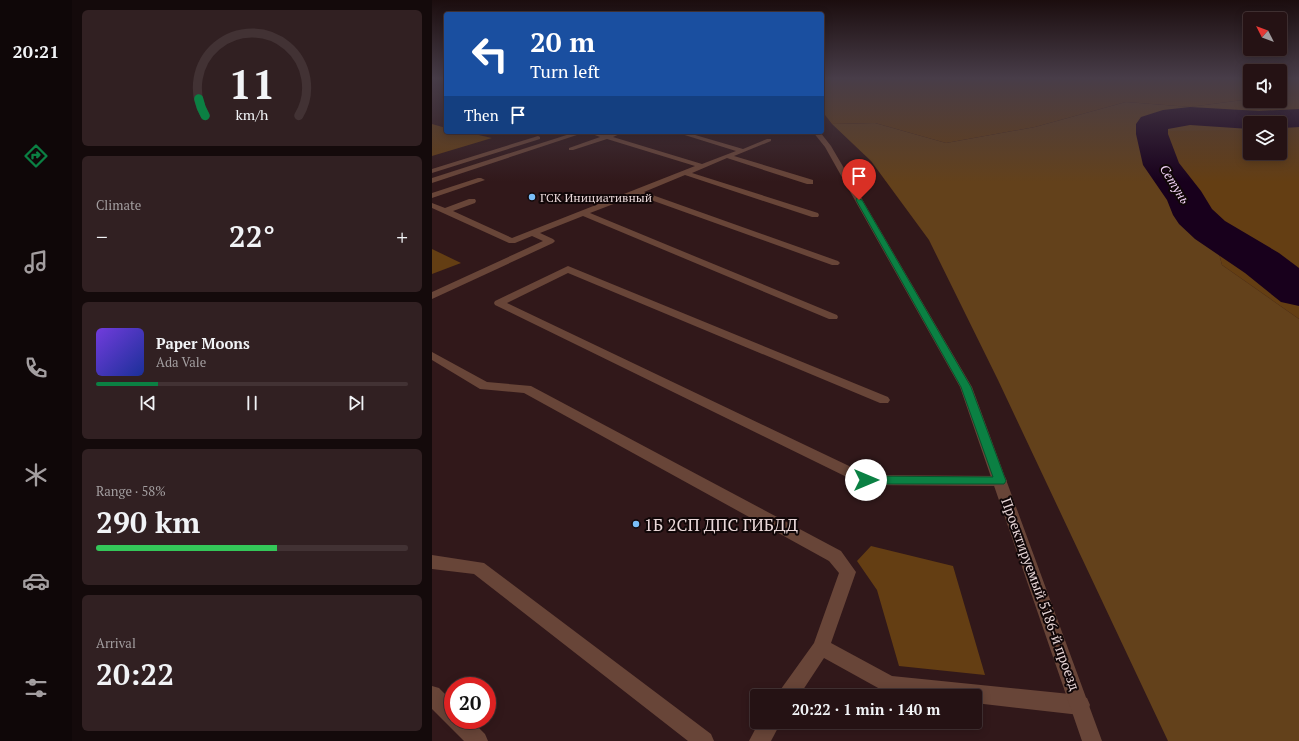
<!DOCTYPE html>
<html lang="en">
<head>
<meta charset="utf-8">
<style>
  :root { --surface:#251214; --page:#312022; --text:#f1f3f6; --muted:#a39ea0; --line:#423234; --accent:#0b8043 }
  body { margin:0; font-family:"PT Serif",serif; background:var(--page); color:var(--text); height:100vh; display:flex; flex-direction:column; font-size:15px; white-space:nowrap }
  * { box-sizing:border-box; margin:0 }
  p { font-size:13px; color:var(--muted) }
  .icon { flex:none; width:22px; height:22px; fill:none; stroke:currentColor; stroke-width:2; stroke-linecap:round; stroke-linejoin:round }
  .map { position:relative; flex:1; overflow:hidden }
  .details { display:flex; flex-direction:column; gap:10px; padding:10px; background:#140a0b; width:360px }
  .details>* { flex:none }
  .top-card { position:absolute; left:12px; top:12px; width:380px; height:122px; border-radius:4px; box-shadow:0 2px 10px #0003,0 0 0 1px var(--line); background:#1a4fa0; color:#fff; overflow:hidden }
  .needle { width:26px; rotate:312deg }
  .controls { position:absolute; left:811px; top:12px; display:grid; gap:8px }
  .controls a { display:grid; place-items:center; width:44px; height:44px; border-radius:4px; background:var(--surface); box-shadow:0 2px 10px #0003,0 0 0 1px var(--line); font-size:20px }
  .speed { position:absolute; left:12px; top:677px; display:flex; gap:8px; font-size:20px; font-weight:700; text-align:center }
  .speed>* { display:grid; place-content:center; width:52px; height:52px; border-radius:50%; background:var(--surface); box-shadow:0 2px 10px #0003,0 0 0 1px var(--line); line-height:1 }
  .speed .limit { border:6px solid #d22; background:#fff; color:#111 }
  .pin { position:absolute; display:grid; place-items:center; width:34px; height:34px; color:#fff; margin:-41px -17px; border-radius:50% 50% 50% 0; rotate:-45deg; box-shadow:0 0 4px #0007 }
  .pin .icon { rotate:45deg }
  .me { position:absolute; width:44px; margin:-22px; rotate:90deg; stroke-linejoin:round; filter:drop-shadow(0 0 3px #0008) }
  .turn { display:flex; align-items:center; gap:14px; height:84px; padding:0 20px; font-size:18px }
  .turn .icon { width:52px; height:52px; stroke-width:2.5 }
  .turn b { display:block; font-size:28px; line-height:34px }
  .then { display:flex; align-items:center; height:38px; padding:0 20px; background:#0003; gap:8px; font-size:15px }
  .big { font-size:30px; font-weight:700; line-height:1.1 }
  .details .card { flex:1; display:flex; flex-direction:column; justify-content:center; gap:6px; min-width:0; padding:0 14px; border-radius:6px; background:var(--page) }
  .details .dial { align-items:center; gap:0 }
  .dial svg { height:104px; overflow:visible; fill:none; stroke:var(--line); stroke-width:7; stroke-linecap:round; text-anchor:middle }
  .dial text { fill:var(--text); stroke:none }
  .song { display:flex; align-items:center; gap:12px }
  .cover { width:48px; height:48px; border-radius:6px; background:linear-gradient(135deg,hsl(260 70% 55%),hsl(230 70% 35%)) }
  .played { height:4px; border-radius:2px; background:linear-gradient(90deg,var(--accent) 20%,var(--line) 20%) }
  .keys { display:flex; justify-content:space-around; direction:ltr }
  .heat { display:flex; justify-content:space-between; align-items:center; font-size:22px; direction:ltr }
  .charge { height:6px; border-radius:3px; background:linear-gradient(90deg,#34c759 58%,var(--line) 0) }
  .trip { position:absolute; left:318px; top:689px; width:232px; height:40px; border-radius:4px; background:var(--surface); box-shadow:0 2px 10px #0003,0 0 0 1px var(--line); font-weight:700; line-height:40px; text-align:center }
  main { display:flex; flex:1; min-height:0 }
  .tab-bar { display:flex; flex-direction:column; width:72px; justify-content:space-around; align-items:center; background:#0f0708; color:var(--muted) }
  .tab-bar .icon { width:28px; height:28px }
  .tab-bar .on { color:var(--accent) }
  .tab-bar b { font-size:18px; color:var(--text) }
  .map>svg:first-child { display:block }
</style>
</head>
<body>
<main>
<nav class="tab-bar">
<b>20:21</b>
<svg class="icon on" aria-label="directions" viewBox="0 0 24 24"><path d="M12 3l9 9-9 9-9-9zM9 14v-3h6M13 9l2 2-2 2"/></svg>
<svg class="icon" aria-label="music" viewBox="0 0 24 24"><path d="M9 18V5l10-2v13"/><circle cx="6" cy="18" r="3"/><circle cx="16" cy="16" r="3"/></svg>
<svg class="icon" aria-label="phone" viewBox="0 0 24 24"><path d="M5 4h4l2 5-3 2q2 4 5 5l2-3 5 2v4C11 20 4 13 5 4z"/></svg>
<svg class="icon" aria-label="climate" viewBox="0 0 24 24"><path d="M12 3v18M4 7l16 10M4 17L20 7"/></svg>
<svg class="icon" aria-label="car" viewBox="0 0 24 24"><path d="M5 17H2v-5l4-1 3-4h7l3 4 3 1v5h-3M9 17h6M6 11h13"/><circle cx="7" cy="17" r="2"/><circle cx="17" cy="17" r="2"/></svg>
<svg class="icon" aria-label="filters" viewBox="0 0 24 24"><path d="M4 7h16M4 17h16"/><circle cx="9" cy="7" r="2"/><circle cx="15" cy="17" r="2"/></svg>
</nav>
<section class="details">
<div class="card dial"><svg viewBox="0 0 100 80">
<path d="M14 69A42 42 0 1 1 86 69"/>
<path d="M14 69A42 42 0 0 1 9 56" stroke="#0b8043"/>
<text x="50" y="56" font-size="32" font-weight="700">11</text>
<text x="50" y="72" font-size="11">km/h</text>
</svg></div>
<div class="card"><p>Climate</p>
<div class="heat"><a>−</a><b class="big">22°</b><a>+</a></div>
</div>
<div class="card">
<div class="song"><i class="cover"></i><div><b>Paper Moons</b><p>Ada Vale</p></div></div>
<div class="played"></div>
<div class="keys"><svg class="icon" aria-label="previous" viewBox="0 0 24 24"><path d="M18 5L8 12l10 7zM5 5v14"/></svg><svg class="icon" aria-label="pause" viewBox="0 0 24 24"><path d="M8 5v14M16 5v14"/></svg><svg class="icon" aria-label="next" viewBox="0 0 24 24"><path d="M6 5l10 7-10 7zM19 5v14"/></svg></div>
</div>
<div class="card"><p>Range · 58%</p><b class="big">290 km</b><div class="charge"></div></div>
<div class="card"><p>Arrival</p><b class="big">20:22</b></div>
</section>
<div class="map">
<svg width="867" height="741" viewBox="0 0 867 741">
  <rect width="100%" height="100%" fill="#31181a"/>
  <!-- green -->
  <g fill="#643e13">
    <polygon points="390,79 818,79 818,99 758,107 694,102 603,127 514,143 443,123 400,124 390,111"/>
    <rect x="848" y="79" width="19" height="17"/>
    <polygon points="0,124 14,128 14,132 33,132 60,138 0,156"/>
    <polygon points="867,127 867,319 790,265 775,207 739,157 732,130 818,130 818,153 848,153 848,128"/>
    <polygon points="0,249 29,263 0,274"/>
    <polygon points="439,546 521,566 553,675 467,666 445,590 425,561"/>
  </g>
  <!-- forest -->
  <polygon fill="#63411b" points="848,96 867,96 867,127 848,128 848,123 818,123 818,130 733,131 739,157 775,207 790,265 867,319 867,741 736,741 566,380 497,240 439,161 400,124 443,123 514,143 603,127 694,102 758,107 818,99 818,101 848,101"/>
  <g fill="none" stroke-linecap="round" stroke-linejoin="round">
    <!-- river -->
    <polygon fill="#18001c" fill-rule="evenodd" points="758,107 827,111 867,109 867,127 848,128 848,123 818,123 818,129 758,125 736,129 736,134 747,163 769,191 780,209 793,221 847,253 867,268 867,306 849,302 813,273 763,239 747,224 741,215 735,200 711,165 704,134 704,124 709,117 731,110"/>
    <!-- service -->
    <g fill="#684538" fill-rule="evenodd">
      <polygon points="144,132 154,132 0,183 0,178"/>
      <polygon points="155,132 165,132 174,135 182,132 192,132 181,137 270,164 304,151 243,132 253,132 311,149 335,139 339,139 339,141 302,156 381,180 381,184 375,184 295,158 260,173 386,213 387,215 386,217 380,217 253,175 212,192 406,261 408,263 406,265 400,265 205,195 158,213 405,315 406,317 405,319 397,319 151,216 108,233 121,239 123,241 121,243 0,299 0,292 111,241 100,236 83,243 77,243 0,208 0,203 13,208 37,199 43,199 44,201 43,203 21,211 80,238 263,166 175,139 141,150 137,150 137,148 168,137"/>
      <polygon points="106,136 108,137 108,139 0,173 0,169"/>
      <polygon points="46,178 49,178 53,180 0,198 0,193"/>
      <polygon points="136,266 456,397 458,400 456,403 448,403 136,273 75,303 436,475 568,476 573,477 575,481 573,485 568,486 434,485 429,484 63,305 62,303 63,301"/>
      <polygon points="0,352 55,382 99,386 409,551 424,572 399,643 460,676 648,695 655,698 658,705 655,712 648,715 543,703 543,696 475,696 457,694 392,658 367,696 346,696 349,689 382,643 407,573 397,561 92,393 48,389 0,360"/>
      <polygon points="0,555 52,563 279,734 282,741 256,741 42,574 0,569"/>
      <polygon points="327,722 349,722 339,741 317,741"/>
    </g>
    <!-- tertiary -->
    <g fill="#684538" fill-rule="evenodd">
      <polygon points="381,132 388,132 399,146 540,387 670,741 650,741 528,387 393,147"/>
      <polygon points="0,686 7,688 21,702 21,720 39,720 53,734 56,741 32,741 0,709"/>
    </g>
  </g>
  <!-- sky -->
  <linearGradient id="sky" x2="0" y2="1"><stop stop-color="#1b0d0e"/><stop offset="0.43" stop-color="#483d49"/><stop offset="1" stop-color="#483d49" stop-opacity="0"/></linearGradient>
  <rect width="867" height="182" fill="url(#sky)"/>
  <!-- route -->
  <polygon fill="#0b8043" stroke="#07532c" points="425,198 430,200 539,387 574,481 572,484 434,484 430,483 428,480 430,477 434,476 561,477 529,387 424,200"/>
  <!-- markers -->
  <g fill="#7abef8" stroke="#110708" stroke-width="1.5">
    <circle cx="100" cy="197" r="4"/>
    <circle cx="204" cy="524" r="4"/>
  </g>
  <g text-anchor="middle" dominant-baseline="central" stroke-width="4" stroke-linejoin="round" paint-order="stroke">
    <!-- far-poi labels -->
    <g font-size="12" fill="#ead8d9" stroke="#110708" text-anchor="start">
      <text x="108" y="197">ГСК Инициативный</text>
    </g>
    <!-- far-water labels -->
    <g font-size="13" font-style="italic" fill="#f3d3f7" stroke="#110708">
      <text transform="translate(743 184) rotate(58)">Сетунь</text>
    </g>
    <!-- street labels -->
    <g font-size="14" fill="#ead8d9" stroke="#110708">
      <text transform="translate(609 594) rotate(70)">Проектируемый 5186-й проезд</text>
    </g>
    <!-- near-poi labels -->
    <g font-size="17" fill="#ead8d9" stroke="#110708" text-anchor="start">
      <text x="212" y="524">1Б 2СП ДПС ГИБДД</text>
    </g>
  </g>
</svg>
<div class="controls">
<a><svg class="needle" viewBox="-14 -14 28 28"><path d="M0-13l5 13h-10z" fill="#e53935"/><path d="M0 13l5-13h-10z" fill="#a39ea0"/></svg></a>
<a><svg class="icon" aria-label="sound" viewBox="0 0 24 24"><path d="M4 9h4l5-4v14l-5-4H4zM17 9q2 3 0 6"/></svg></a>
<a><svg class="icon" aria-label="layers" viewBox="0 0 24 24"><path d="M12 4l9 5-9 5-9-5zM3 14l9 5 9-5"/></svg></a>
</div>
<div class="speed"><div class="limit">20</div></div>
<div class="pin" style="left:427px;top:200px;background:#d93025"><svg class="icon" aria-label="arrive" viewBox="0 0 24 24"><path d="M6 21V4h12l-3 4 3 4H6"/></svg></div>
<svg class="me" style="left:434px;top:480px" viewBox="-20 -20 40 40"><circle r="19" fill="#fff"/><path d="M0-13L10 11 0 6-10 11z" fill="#0b8043"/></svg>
<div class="trip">20:22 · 1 min · 140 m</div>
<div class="top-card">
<div class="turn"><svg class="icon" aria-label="left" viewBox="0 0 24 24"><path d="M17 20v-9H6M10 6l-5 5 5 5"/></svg><div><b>20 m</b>Turn left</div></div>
<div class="then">Then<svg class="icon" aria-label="arrive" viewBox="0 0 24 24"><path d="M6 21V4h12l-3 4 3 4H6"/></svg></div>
</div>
</div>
</main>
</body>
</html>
